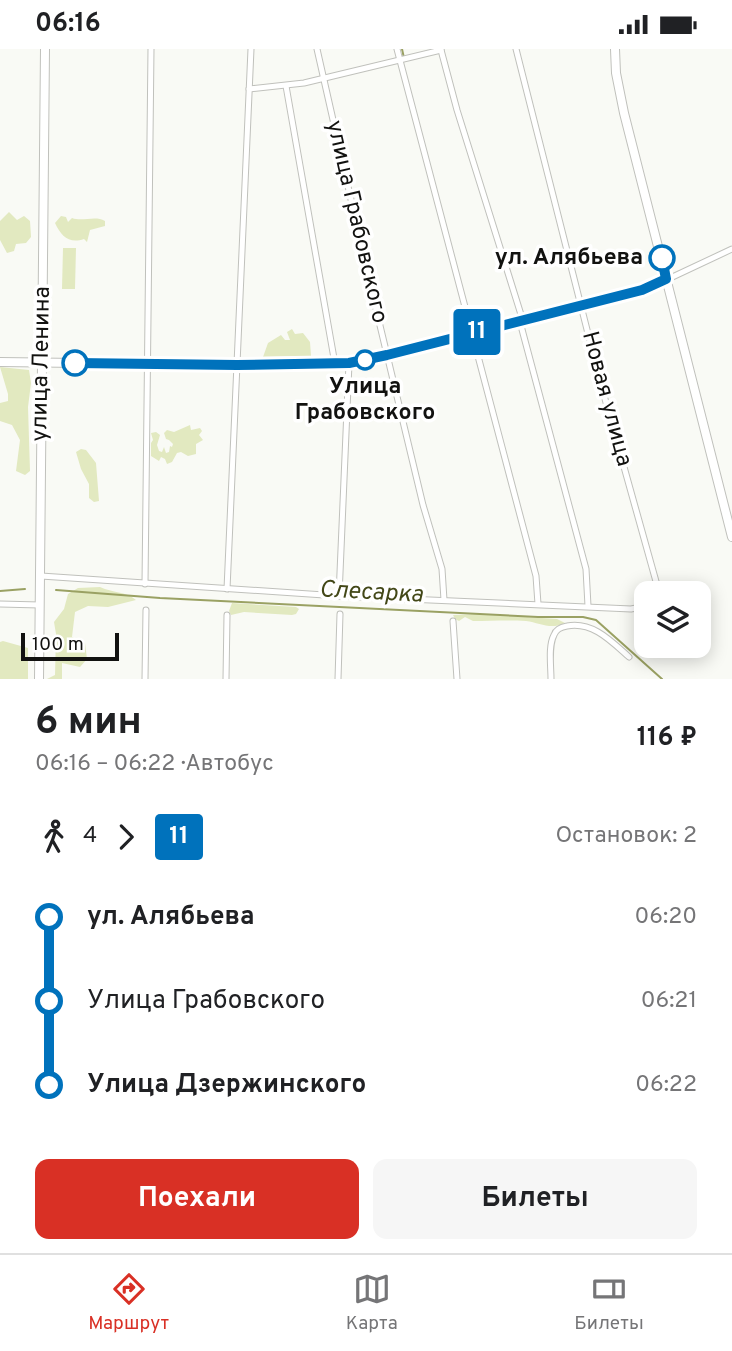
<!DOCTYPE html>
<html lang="ru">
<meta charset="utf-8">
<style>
:root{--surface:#fff;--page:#f6f6f6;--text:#202124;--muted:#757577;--line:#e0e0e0;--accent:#d93025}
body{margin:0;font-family:Overpass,sans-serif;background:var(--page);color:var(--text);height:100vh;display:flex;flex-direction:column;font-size:26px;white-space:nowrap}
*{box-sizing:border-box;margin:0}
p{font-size:23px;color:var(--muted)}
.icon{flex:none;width:38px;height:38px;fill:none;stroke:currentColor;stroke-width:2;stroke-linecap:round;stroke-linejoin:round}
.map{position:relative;height:630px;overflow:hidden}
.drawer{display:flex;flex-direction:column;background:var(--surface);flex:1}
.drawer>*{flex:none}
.badge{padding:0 14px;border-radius:5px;font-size:24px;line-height:46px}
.fabs{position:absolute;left:634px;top:532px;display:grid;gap:14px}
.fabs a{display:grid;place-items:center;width:77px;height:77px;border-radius:14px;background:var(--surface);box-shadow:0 4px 18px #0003;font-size:35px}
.scale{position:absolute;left:21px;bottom:18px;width:98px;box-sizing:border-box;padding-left:7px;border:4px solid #121210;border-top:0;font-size:19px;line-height:24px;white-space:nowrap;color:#121210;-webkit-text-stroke:5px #fff;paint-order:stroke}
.map>.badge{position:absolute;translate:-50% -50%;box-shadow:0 0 0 4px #fff}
.legs{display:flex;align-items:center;gap:10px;height:77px;padding:0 35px;font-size:23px}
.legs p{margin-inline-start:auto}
.head{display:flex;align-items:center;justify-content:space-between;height:119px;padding:0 35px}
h1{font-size:38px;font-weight:700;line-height:52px}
.primary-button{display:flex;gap:14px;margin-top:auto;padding:14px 35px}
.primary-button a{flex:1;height:80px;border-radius:14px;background:var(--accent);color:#fff;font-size:28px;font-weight:700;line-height:80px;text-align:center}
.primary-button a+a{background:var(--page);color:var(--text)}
ul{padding:0 35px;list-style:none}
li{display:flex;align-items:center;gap:24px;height:84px;font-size:26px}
li i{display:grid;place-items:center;width:10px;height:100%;margin:0 9px;background:currentColor}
li i::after{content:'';width:18px;height:18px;margin:-9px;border:5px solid;border-radius:50%;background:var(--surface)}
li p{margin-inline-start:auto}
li:first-child i{background:linear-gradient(#0000 50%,currentColor 0)}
li:last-child i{background:linear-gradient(currentColor 50%,#0000 0)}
.status{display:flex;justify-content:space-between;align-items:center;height:49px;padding:0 35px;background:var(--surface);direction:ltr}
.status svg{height:19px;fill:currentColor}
.tabs{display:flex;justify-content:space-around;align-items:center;height:98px;border-top:2px solid var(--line);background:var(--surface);font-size:19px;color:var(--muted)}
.tabs a{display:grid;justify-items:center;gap:4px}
.tabs .active{color:var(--accent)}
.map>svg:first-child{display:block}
.green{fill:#e2e9c0}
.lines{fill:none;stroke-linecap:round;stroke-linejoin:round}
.stream{stroke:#9aa163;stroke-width:2}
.street-casing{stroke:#c0c1bc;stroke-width:7}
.secondary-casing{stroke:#c0c1bc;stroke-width:10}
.street{stroke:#fff;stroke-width:5}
.secondary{stroke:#fff;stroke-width:8}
.line-1-casing{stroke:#fff;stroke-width:16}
.line-1{stroke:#0072bc;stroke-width:10}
.stop-1-dot{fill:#fff;stroke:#0072bc;stroke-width:3.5}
.labels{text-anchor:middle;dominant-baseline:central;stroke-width:7;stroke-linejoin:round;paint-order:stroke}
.street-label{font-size:23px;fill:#121210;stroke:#fff}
.stop-label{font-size:23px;font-weight:bold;fill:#121210;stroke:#fff;text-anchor:end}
.water-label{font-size:24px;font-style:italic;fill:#434818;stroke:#fff}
</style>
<div class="status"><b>06:16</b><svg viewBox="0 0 49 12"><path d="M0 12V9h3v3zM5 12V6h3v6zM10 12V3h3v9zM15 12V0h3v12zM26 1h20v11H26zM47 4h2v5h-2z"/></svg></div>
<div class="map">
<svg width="732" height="630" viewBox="0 0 732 630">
<rect width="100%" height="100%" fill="#f9faf5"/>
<g class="green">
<polygon points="9,163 17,171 24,167 30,172 31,188 26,194 16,195 14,202 7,204 0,191 0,172"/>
<path d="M61 167 66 168 68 173 72 169C83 173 95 166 105 172V177L90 181 87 193 84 190C69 195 61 187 55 174Z"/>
<polygon points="63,199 76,199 75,240 62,240"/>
<polygon points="292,280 295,285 303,284 310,293 311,307 263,308 268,294 281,286 285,291 290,291 287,283"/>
<polygon points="0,318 29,321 31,334 28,358 30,422 25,426 16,422 20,391 12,376 0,372 0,354 8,352 8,345"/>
<polygon points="190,376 191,381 200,379 202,382 199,386 203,391 196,395 196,405 188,407 181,403 177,404 172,413 167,415 165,410 161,408 159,412 151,407 151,394 153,391 151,384 156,383 160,386 157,396 159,402 162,403 164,398 166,404 169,403 170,397 172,398 173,395 169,391 166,390 164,384 167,381 174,383"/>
<polygon points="81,400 86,401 96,414 99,452 94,453 89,449 89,435 81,420 76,403"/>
<path d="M100 538C113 544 125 542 136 551L108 558 88 557 75 563 72 588 85 594 87 610 80 618 62 614V630H47L55 626 56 585 54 573 64 560 68 545 78 539Z"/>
<polygon points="232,554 296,558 299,560 296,565 292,566 244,563 231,566 229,562"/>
<path d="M479 565 557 570 565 574C551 581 540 574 526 572 508 571 490 572 473 572L465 568 459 572 455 570 453 566Z"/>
<polygon points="3,592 28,599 28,630 0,630 0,593"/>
</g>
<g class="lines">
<g class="stream">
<polyline points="402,0 404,9"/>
<polyline points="56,541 160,549 538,568 583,568 596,571 662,630"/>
<polyline points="0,542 25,540"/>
</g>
<defs>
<g id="street">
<polyline points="317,0 371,239 423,456 442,520 444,551"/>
<polyline points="397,0 536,527 538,555"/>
<polyline points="516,0 600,332 657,536 655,544"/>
<polyline points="441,1 457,61 523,272"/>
<polyline points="286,37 335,315"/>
<polyline points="249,40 304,34 441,1"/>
<polyline points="666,231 732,200"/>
<polyline points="520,273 586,520 588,557"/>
<polyline points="41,527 339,547 631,560 646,557"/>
<polyline points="145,535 151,0"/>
<polyline points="227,540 251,0"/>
<polyline points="339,547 349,314"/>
<polyline points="0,555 40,556"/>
<polyline points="453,572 457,630"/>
<polyline points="145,630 146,561"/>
<polyline points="226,630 227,566"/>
<polyline points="338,630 340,565"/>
<path d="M551 630C551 617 548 597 554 586 556 580 561 578 567 577 593 572 612 593 629 608"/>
</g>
<g id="secondary">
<polyline points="615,0 616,24 624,64 732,488"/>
<polyline points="0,313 237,316 349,314 611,250 642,241 666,231"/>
<polyline points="39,630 45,0"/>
</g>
</defs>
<use href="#street" class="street-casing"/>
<use href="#secondary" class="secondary-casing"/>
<use href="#street" class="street"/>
<use href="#secondary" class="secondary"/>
</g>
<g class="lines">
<defs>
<polyline id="line-1" points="75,314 237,316 349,314 387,306 642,241 666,230 662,209"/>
</defs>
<use href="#line-1" class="line-1-casing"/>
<use href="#line-1" class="line-1"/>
</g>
<g class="stop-1-dot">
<circle cx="662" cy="209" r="12"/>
<circle cx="365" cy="311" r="9"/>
<circle cx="75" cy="314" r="12"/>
</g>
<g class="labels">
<g class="street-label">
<text transform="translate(356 173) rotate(77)">улица Грабовского</text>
<text transform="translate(42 315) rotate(-89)">улица Ленина</text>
<text transform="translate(606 350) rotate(75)">Новая улица</text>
</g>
<g class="stop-label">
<text x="643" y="209">ул. Алябьева</text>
<text x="365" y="338" text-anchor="middle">Улица<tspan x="365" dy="26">Грабовского</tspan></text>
</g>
<g class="water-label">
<text transform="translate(371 544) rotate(3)">Слесарка</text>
</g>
</g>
</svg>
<div class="fabs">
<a><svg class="icon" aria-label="layers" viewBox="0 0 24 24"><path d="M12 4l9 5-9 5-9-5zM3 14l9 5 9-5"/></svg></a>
</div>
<div class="scale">100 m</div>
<b class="badge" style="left:477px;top:283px;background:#0072bc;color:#fff">11</b>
</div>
<section class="drawer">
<div class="head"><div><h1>6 мин</h1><p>06:16 – 06:22 · Автобус</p></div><b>116 ₽</b></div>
<div class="legs"><svg class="icon" aria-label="walk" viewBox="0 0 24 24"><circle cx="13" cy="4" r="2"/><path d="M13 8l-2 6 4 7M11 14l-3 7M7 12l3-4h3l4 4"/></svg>4<svg class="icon" aria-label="forward" viewBox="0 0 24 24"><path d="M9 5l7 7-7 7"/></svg><b class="badge" style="background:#0072bc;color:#fff">11</b><p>Остановок: 2</p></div>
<ul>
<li><i style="color:#0072bc"></i><b>ул. Алябьева</b><p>06:20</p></li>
<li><i style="color:#0072bc"></i><span>Улица Грабовского</span><p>06:21</p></li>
<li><i style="color:#0072bc"></i><b>Улица Дзержинского</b><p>06:22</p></li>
</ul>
<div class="primary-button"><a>Поехали</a><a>Билеты</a></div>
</section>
<nav class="tabs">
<a class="active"><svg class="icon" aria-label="directions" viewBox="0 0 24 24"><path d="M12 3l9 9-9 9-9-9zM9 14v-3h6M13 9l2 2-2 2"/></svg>Маршрут</a>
<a><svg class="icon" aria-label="map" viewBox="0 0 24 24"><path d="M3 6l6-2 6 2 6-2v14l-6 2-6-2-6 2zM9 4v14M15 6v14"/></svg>Карта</a>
<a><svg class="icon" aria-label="tickets" viewBox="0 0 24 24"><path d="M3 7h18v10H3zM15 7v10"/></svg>Билеты</a>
</nav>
